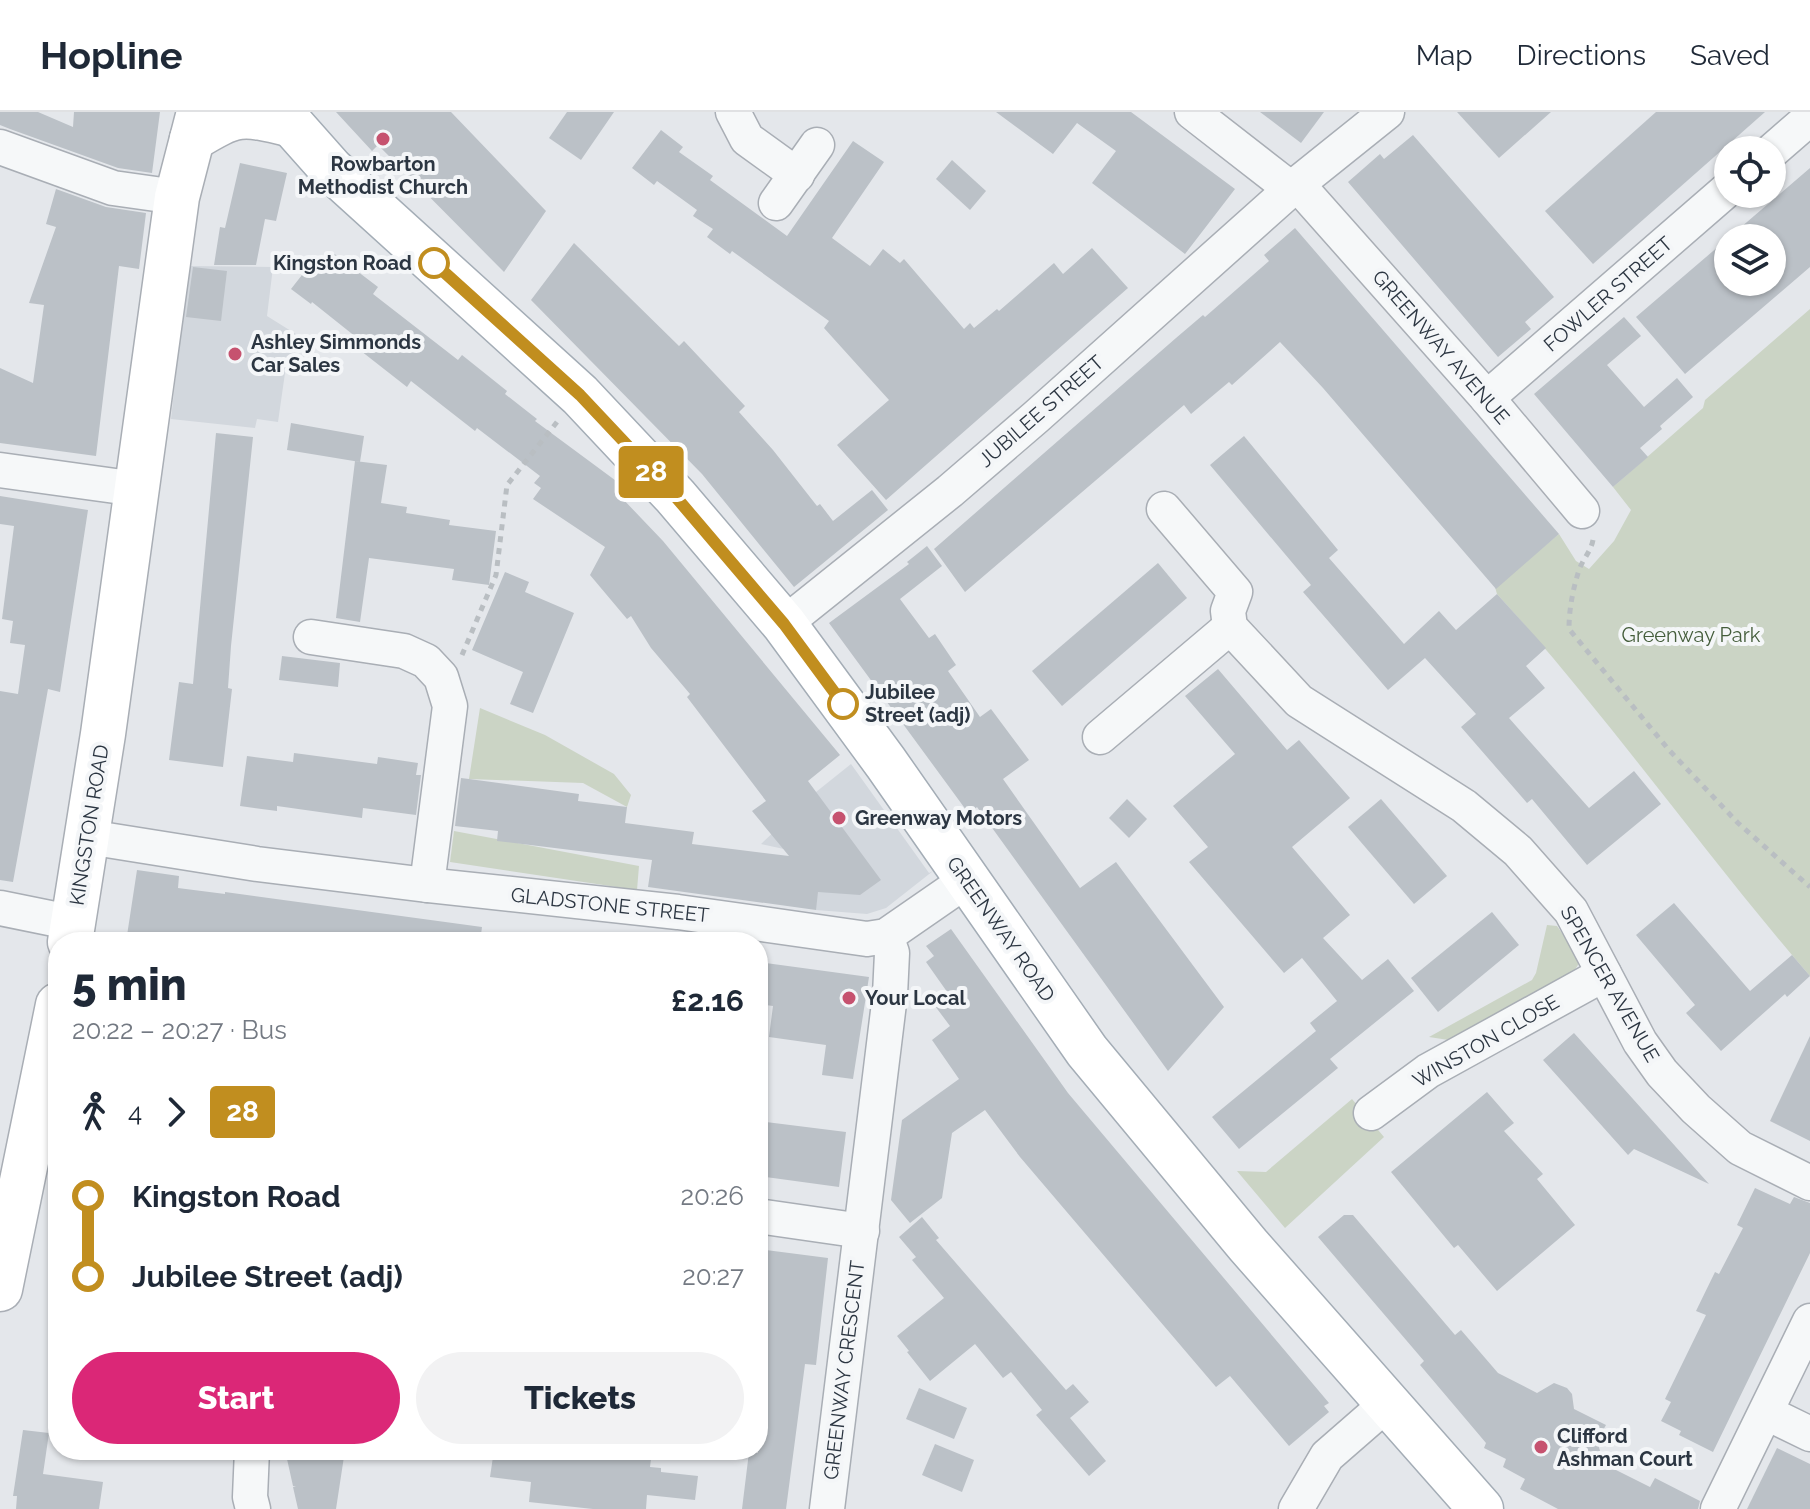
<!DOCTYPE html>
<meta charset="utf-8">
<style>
:root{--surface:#fff;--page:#f2f2f3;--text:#1f2937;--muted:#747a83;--line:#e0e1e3;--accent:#db2777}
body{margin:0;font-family:Raleway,sans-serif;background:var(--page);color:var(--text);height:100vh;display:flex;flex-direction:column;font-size:30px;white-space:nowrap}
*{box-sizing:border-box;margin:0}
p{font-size:26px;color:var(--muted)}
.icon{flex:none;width:44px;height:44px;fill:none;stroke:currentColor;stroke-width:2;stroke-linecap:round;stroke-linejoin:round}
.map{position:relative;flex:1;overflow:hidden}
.panel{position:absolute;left:48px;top:820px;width:720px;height:528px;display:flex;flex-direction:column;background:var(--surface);border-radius:32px;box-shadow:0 2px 6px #0004}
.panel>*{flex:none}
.badge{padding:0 16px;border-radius:6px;font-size:28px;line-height:52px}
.fabs{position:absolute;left:1714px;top:24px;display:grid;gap:16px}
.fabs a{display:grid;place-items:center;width:72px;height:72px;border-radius:50%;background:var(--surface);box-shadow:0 2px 6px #0004;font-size:40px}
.map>.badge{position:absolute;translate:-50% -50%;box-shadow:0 0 0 4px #fff}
.legs{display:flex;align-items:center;gap:12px;height:88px;padding:0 24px;font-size:26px}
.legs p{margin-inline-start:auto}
.overview{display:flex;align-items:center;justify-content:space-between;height:136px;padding:0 24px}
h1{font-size:44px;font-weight:800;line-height:60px}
.button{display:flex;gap:16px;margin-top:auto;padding:16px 24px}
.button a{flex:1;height:92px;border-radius:48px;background:var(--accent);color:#fff;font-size:32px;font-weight:800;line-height:92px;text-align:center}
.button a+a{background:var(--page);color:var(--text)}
ul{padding:0 24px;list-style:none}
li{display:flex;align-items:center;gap:28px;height:80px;font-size:30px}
li i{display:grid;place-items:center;width:12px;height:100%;margin:0 10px;background:currentColor}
li i::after{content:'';width:20px;height:20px;margin:-10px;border:6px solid;border-radius:50%;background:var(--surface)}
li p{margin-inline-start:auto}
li:first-child i{background:linear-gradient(#0000 50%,currentColor 0)}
li:last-child i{background:linear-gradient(currentColor 50%,#0000 0)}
header{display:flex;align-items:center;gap:48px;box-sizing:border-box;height:112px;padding:0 40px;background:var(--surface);border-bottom:2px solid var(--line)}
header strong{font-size:38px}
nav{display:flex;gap:44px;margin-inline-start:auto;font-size:28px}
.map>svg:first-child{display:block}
.built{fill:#d2d7dd}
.green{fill:#cbd4c5}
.building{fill:#bbc1c7;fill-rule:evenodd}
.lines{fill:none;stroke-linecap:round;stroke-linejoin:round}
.street-casing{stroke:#a9aeb5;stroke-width:37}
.secondary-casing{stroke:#a9aeb5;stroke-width:47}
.primary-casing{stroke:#a4adb6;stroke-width:47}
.path{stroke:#b9bec2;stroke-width:5;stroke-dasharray:6 6;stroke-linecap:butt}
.street{stroke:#f6f8f9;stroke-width:34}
.secondary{stroke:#fff;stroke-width:44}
.primary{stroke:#fff;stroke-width:44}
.line-1-casing{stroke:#fff;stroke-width:18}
.line-1{stroke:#c18e1f;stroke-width:12}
.poi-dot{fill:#c6526f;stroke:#f4f6f8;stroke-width:3}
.stop-1-dot{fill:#fff;stroke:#c18e1f;stroke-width:4}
.labels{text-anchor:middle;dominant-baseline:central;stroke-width:8;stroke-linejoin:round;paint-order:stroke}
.poi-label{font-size:20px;font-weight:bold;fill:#2c3642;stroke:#f4f6f8;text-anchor:start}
.stop-label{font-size:20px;font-weight:bold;fill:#2c3642;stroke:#f4f6f8;text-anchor:end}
.street-label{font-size:20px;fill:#2c3642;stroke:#f4f6f8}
.park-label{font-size:20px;fill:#445d3b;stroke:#f4f6f8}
</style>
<header>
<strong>Hopline</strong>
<nav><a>Map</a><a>Directions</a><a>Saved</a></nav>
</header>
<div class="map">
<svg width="1810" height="1397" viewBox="0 0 1810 1397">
<rect width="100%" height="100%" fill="#e4e7eb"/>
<g class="built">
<polygon points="188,154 273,155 267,204 299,224 285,261 278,310 257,307 255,316 171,307"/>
<polygon points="851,652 929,761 933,759 886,796 867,802 816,798 793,739 761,732 816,680"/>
</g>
<g class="green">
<path d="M1810 197V864C1702 739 1608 604 1497 482L1495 475 1559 422 1576 449 1589 457 1614 429 1631 398 1613 375 1703 296 1705 288Z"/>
<polygon points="480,596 545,623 614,662 631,683 627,695 583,671 469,667"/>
<polygon points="454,719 639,754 637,778 450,750"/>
<polygon points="1547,813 1557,814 1581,848 1568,869 1455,929 1429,925 1532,868 1536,861"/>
<polygon points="1352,987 1384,1025 1285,1116 1237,1059 1266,1060"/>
</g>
<g class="building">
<polygon points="0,0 38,0 73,15 74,0 160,0 152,61 118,56 10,17 0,13"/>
<polygon points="336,0 451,0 546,99 504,160 378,33 372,39"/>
<polygon points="567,0 614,0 581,48 549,26"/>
<polygon points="996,0 1131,0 1235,77 1185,142 1092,71 1116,39 1077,11 1053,42"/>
<polygon points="1260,0 1324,0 1301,31"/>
<polygon points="1457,0 1551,0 1499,46"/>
<polygon points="1656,0 1765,0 1593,152 1545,99"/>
<polygon points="661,18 683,35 679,40 713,64 710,68 787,124 853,29 884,50 832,126 870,154 883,137 900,151 904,147 964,217 970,211 974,216 997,197 999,199 1054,151 1063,162 1092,136 1128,176 886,388 837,333 889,288 824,216 829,209 732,139 730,142 707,125 713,117 693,104 697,98 657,69 654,73 632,56"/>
<polygon points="1413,23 1554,185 1525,210 1531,217 1498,245 1348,70 1380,42 1384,47"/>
<polygon points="952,48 986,79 970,98 936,67"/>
<polygon points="240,51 287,61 276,109 265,107 256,153 214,153 220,115 225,116"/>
<path d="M1810 56V155L1685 262 1636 205ZM1728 126H1772V170H1728Z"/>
<polygon points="56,77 106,95 146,101 139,157 119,154 96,344 0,331 0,256 33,271 44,193 29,191 56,115 46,112"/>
<polygon points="1295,116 1559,422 1496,477 1323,276 1280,230 1232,273 1229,270 1191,302 1184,293 965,480 934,437 1176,226 1203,203 1205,205 1269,149 1264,143"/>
<polygon points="574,131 679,234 684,229 745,294 739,300 773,338 817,394 820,392 833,409 872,378 888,398 794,475 702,362 531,188"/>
<polygon points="332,140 378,175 373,182 458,248 462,243 507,279 505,282 537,307 535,309 627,377 621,385 663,429 840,643 808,669 881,768 860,783 818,780 816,798 648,775 652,748 497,729 498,719 455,714 461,666 469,667 579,682 578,689 627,695 625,711 694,720 692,732 789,744 752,699 766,689 687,585 690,582 651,536 631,504 627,507 590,463 605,435 533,387 541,376 534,371 540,364 477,316 475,319 411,269 407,275 361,239 366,233 312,190 311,192 291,177 309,154 316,160"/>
<polygon points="193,155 227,159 221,209 186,205"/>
<polygon points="1624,205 1641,224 1607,253 1644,295 1677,266 1693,285 1660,314 1662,317 1640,336 1648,345 1613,375 1534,282"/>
<polygon points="291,311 364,324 360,350 287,338"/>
<polygon points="216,321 253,325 231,534 228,576 232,577 223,655 169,648 179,570 193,572"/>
<polygon points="1244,324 1338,438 1329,446 1404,532 1439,499 1456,518 1497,482 1546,536 1526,554 1545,576 1509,606 1589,696 1634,659 1661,692 1587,753 1532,687 1527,691 1461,615 1476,602 1425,546 1388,578 1303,480 1311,473 1210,353"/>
<polygon points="355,349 387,353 381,391 407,395 406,401 450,408 449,413 496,419 489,473 452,468 454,457 369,446 360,510 336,506"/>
<polygon points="0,384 88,398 60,580 48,577 13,770 0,768 0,579 18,582 25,533 10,531 13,509 2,507 14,414 0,412"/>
<polygon points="927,434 942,454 900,487 929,526 935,522 956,553 948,559 980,605 991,597 1029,648 1003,667 1080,776 1116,750 1224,895 1168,959 977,695 969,702 829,511 909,452 907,450"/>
<polygon points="1158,451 1187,486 1062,594 1032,559"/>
<polygon points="505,460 529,470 525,480 574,501 533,601 510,592 523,560 472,538"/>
<polygon points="282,544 340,551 338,575 279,568"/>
<polygon points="1218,557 1287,638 1299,628 1350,686 1292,735 1350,803 1323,826 1362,868 1388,847 1414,879 1330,947 1338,956 1239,1037 1212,1005 1316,919 1310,911 1337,889 1302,846 1284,861 1189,750 1208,735 1173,694 1235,642 1185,584"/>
<polygon points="294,641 377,652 378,645 418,651 416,663 421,663 416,703 363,696 362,706 277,694 277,699 240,694 247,644 293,650"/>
<polygon points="1127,687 1147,707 1129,726 1109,706"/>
<polygon points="1381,687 1447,764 1414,792 1348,715"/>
<polygon points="137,758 179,764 178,776 225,782 225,780 482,815 480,830 126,830"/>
<polygon points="1674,791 1750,879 1792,843 1810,864 1787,885 1785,882 1721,939 1686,901 1695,893 1636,823"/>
<polygon points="1492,800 1519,833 1438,900 1411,866"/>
<polygon points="951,817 1068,981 1329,1291 1324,1294 1329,1300 1289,1334 1230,1264 1216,1275 1020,1045 985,998 952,1021 942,1086 910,1111 891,1088 902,1008 959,967 932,928 950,914 935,894 950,884 926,850 934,844 926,834"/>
<polygon points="758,850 869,865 853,967 822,963 826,933 769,925 773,894 758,892"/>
<polygon points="1574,921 1709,1072 1634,1037 1628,1043 1543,948"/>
<polygon points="1810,924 1810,1029 1770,1009"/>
<polygon points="1487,980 1514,1011 1504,1019 1543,1062 1537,1067 1575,1113 1497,1179 1458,1133 1454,1136 1391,1060"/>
<polygon points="758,1009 846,1020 839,1075 758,1064"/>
<polygon points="1755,1076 1790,1092 1794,1085 1810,1091 1810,1141 1713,1340 1679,1323 1681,1319 1661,1309 1671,1290 1665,1287 1706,1203 1696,1199 1715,1160 1719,1162 1743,1116 1737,1113"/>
<polygon points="1344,1103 1353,1103 1455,1223 1461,1218 1498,1261 1537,1281 1554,1271 1567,1276 1572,1282 1574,1297 1606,1313 1597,1329 1604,1352 1650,1375 1655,1366 1700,1389 1698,1397 1558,1397 1520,1377 1525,1367 1503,1355 1506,1347 1484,1336 1486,1331 1420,1253 1424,1249 1318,1125"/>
<polygon points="922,1105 939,1126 936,1128 1066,1278 1073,1272 1089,1290 1070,1306 1106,1349 1089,1364 1036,1303 1042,1298 1011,1260 1003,1266 975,1232 930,1269 907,1240 909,1239 897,1224 944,1186 912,1148 916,1145 899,1125"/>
<polygon points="758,1137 828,1146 816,1253 805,1252 786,1397 742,1397 749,1340 758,1341 758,1272 763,1234 758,1234"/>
<polygon points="919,1276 967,1296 954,1327 906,1307"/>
<polygon points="23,1318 49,1321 43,1362 103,1370 99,1397 16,1397 17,1384 13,1384"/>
<polygon points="935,1332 974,1348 962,1380 922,1363"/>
<polygon points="1777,1336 1810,1352 1810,1397 1747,1397"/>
<polygon points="285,1338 345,1338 336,1397 298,1397 293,1375 296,1374 293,1374"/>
<polygon points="494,1338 543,1338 608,1345 608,1338 652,1339 650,1355 661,1356 661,1360 698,1364 695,1388 647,1383 646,1397 593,1397 529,1390 531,1370 490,1365"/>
</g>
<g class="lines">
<defs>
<g id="street">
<polyline points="733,0 747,27 797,63"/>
<polyline points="1192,0 1291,77"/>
<polyline points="0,35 113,76 177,85"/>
<polyline points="1772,39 1810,6"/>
<polyline points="1297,72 1487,286 1582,399"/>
<polyline points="776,91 817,33"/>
<polyline points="1487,286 1728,77"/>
<polyline points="0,358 137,377"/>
<polyline points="1164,397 1235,480 1228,499 1230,515 1299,589 1464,694 1518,739 1571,799 1640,930 1662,961 1696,997 1740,1036 1810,1071"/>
<polyline points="784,512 950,379 1036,305 1291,77 1387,0"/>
<polyline points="311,525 404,539 426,549 441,565 450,594 427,773"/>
<polyline points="1100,625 1230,515"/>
<polyline points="88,725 257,752 427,773 678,800 867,827 886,824 967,768"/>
<polyline points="0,796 74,811"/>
<polyline points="1371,1001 1428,959 1604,862"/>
<polyline points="758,1104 862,1119"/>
<polyline points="1767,1301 1810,1322"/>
<polyline points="252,1338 250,1385 253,1397"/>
<polyline points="827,1397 890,883 892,841 886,824"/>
<polyline points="1296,1397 1327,1344 1389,1290"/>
<polyline points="1718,1397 1810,1209"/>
</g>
<g id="secondary">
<path d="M192 27C237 0 240 0 292 13"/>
<polyline points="70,830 103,622 177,85 199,0"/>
<polyline points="0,1177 58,893"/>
</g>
<polyline id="primary" points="285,0 292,13 332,58 580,283 675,384 784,512 886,651 1087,939 1248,1133 1481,1397"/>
</defs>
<use href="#street" class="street-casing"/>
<use href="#secondary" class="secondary-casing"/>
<use href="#primary" class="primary-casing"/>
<g class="path">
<path d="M1593 428C1591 439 1583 447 1579 458 1573 477 1569 497 1569 517L1669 638 1738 711 1810 775"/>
<polyline points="462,543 496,463 507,373 557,310"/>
</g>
<use href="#street" class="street"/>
<use href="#secondary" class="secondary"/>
<use href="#primary" class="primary"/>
</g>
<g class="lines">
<defs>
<polyline id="line-1" points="434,151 580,283 675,384 784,512 843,592"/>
</defs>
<use href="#line-1" class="line-1-casing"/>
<use href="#line-1" class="line-1"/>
</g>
<g class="poi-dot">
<circle cx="383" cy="27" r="8"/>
<circle cx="235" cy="242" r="8"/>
<circle cx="839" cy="706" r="8"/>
<circle cx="849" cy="886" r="8"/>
<circle cx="1541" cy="1335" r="8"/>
</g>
<g class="stop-1-dot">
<circle cx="434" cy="151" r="14"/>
<circle cx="843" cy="592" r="14"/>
</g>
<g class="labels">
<g class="poi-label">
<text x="383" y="52" text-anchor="middle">Rowbarton<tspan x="383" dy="23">Methodist Church</tspan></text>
<text x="251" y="230">Ashley Simmonds<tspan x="251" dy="23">Car Sales</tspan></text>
<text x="855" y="706">Greenway Motors</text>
<text x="865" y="886">Your Local</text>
<text x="1557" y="1324">Clifford<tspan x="1557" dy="23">Ashman Court</tspan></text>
</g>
<g class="stop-label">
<text x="412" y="151">Kingston Road</text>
<text x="865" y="580" text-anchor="start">Jubilee<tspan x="865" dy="23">Street (adj)</tspan></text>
</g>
<g class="street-label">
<text transform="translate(1608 182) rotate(-41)">FOWLER STREET</text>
<text transform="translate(1441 235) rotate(49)">GREENWAY AVENUE</text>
<text transform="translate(1041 299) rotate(-41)">JUBILEE STREET</text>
<text transform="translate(89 713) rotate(-81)">KINGSTON ROAD</text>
<text transform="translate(610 793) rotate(6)">GLADSTONE STREET</text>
<text transform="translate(1001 817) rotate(55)">GREENWAY ROAD</text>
<text transform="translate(1610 872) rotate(60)">SPENCER AVENUE</text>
<text transform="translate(1486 929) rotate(-30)">WINSTON CLOSE</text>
<text transform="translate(844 1258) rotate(-83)">GREENWAY CRESCENT</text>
</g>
<g class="park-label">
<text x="1691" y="523">Greenway Park</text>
</g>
</g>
</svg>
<div class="fabs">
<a><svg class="icon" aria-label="locate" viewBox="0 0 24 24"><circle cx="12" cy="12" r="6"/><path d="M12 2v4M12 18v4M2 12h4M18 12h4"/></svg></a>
<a><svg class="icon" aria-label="layers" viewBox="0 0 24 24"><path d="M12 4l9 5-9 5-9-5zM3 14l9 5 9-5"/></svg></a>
</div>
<b class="badge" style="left:651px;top:360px;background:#c18e1f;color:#fff">28</b>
<section class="panel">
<div class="overview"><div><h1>5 min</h1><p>20:22 – 20:27 · Bus</p></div><b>£2.16</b></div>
<div class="legs"><svg class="icon" aria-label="walk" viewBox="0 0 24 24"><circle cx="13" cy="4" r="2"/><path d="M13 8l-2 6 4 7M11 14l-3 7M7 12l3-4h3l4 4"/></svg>4<svg class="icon" aria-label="forward" viewBox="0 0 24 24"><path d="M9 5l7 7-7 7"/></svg><b class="badge" style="background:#c18e1f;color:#fff">28</b></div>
<ul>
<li><i style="color:#c18e1f"></i><b>Kingston Road</b><p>20:26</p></li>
<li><i style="color:#c18e1f"></i><b>Jubilee Street (adj)</b><p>20:27</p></li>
</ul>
<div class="button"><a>Start</a><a>Tickets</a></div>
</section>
</div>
